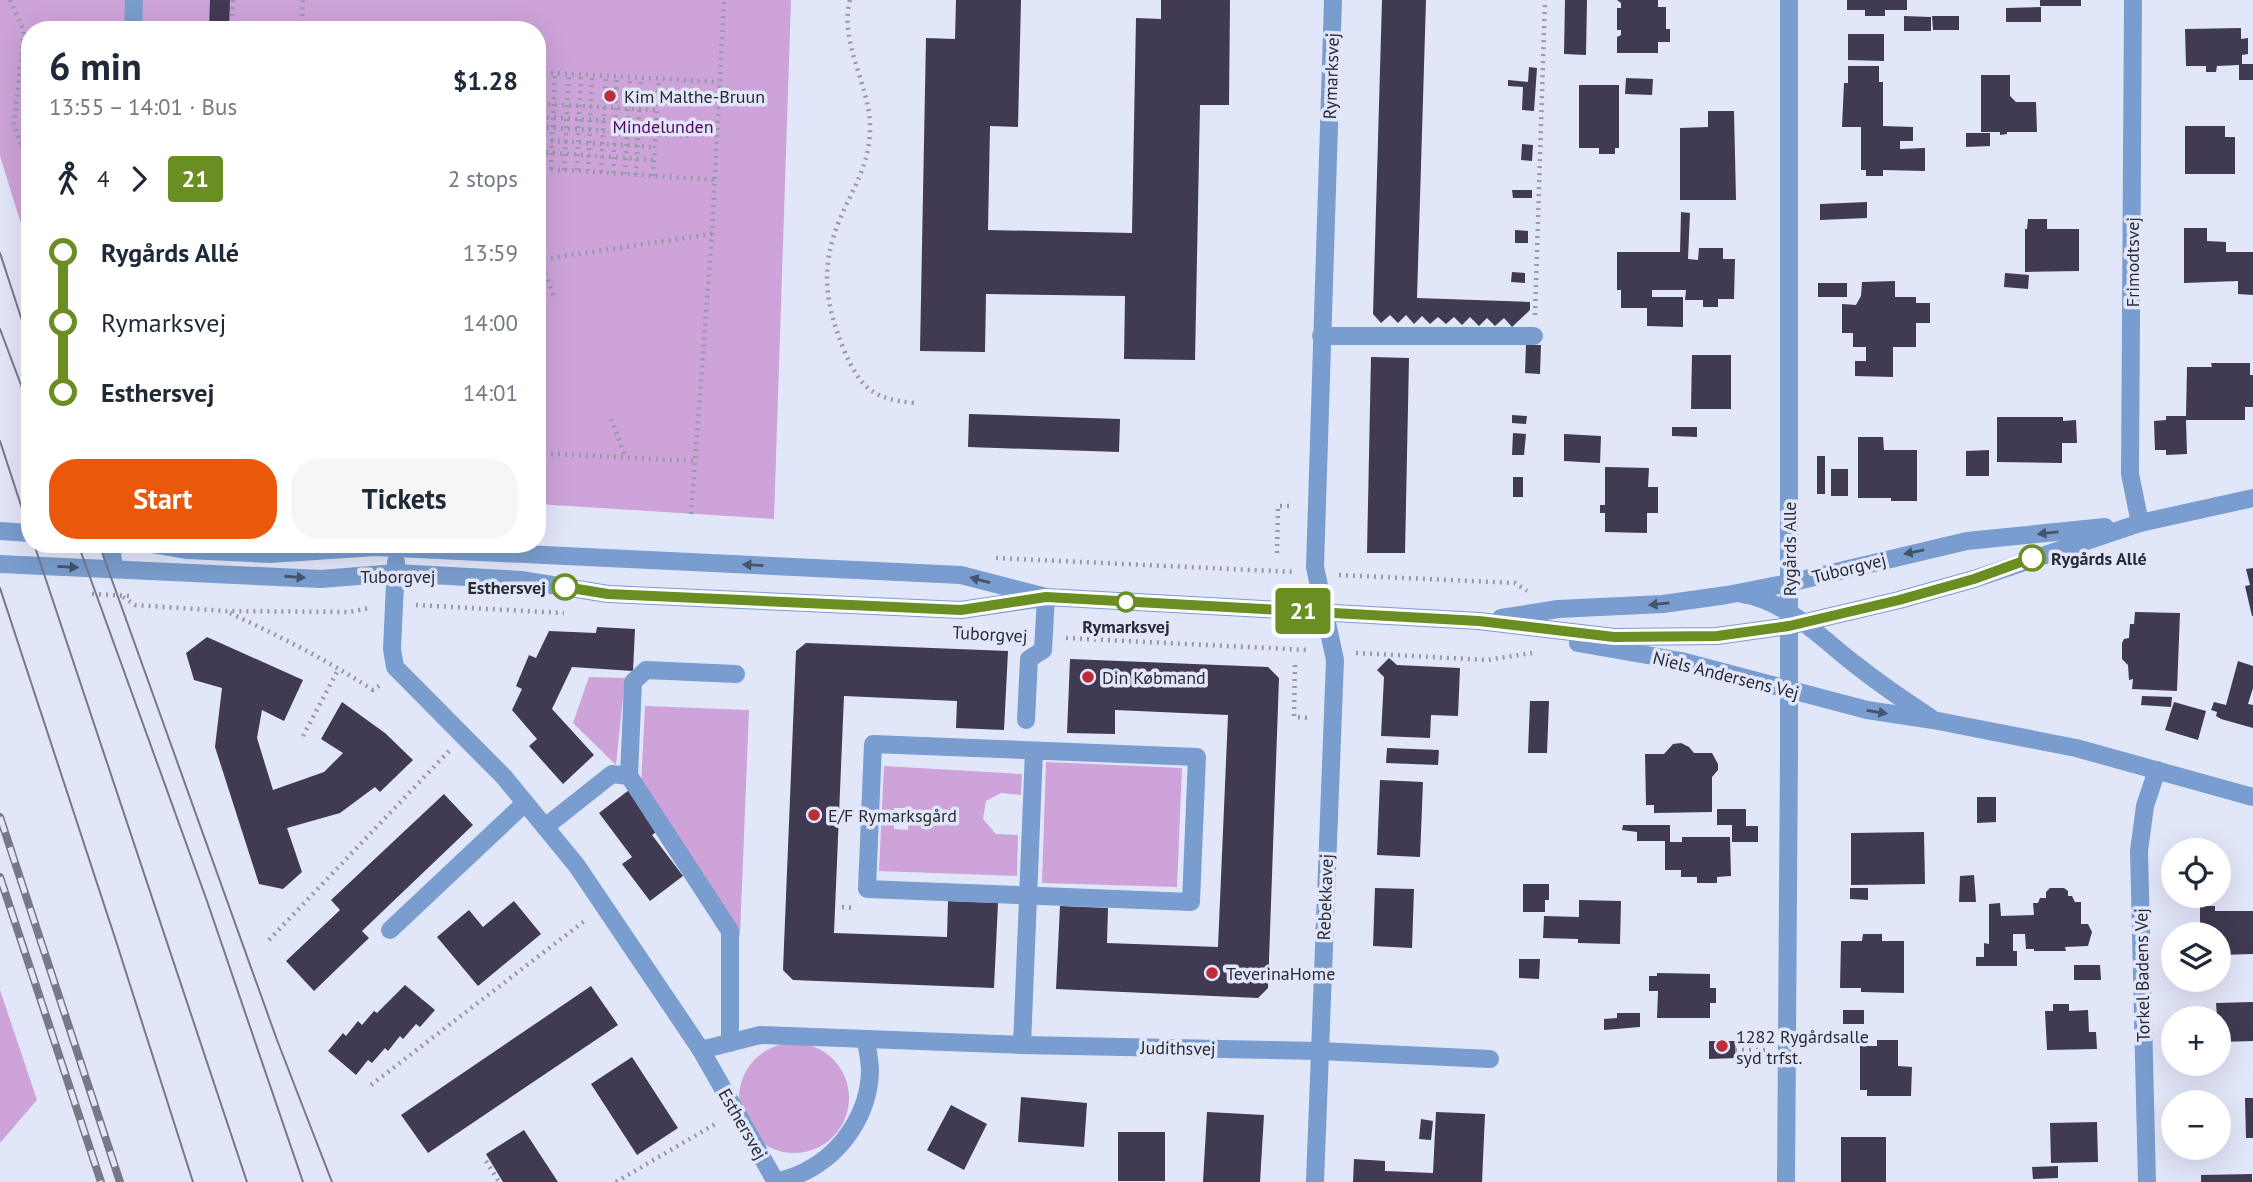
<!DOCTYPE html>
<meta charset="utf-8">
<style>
:root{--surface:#fff;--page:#f6f6f7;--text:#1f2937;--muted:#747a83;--accent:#ea580c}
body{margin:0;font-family:"PT Sans",sans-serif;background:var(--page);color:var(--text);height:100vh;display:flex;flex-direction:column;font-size:26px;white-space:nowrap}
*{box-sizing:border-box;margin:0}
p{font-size:23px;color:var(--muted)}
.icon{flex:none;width:38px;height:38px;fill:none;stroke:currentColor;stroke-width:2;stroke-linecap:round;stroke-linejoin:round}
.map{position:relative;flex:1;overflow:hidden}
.sheet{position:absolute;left:21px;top:21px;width:525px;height:532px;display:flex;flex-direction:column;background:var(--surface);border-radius:28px;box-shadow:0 7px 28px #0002}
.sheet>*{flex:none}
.badge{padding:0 14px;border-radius:5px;font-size:24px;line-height:46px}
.controls{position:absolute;left:2161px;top:838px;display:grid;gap:14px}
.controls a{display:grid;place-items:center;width:70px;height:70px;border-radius:50%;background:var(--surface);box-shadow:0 7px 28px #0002;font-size:35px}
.map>.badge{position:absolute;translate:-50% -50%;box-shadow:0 0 0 4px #fff}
.legs{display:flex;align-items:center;gap:10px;height:77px;padding:0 28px;font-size:23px}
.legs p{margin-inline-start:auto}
.summary{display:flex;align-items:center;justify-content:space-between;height:119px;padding:0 28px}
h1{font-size:38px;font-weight:700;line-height:52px}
.button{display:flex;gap:14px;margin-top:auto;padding:14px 28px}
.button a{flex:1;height:80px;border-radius:28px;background:var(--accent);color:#fff;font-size:28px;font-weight:700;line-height:80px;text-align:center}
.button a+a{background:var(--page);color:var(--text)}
ul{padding:0 28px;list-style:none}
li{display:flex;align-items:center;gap:24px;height:70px;font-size:26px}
li i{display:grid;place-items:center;width:10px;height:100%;margin:0 9px;background:currentColor}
li i::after{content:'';width:18px;height:18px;margin:-9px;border:5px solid;border-radius:50%;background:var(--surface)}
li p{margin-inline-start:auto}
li:first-child i{background:linear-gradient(#0000 50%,currentColor 0)}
li:last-child i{background:linear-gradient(currentColor 50%,#0000 0)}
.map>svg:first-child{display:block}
.green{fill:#cda3d9;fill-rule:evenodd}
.building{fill:#413a53}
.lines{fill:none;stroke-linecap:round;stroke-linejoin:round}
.path{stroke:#9699a9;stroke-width:4.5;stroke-dasharray:2 5;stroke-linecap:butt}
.minor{stroke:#799dce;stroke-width:18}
.tram{stroke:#767988;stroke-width:2}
.rail-casing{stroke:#767988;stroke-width:8}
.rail{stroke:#e2e6f9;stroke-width:5;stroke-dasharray:16;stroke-linecap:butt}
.oneway{fill:#45536c}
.line-1-casing{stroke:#fff;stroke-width:16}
.line-1{stroke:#6b8e23;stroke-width:10}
.poi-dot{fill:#bc2c3a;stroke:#e2e6f9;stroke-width:2.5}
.stop-1-dot{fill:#fff;stroke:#6b8e23;stroke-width:3.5}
.labels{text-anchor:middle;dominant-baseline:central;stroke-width:7;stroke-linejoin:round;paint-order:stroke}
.street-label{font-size:18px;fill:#292b37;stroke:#e2e6f9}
.poi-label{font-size:18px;fill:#292b37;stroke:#e2e6f9;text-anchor:start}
.park-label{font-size:18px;fill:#530565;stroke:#e2e6f9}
.stop-label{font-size:18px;font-weight:bold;fill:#292b37;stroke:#e2e6f9;text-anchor:start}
</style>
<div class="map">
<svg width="2253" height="1182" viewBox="0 0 2253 1182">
<rect width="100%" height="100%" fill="#e2e6f9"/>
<g class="green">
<polygon points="0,0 791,0 774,519 537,504 537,30 30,30 30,253 0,156"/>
<polygon points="589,677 625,678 616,765 573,723"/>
<polygon points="645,706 749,710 740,936 641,785"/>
<polygon points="1046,762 1182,768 1177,887 1042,883"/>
<path d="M884 766 1022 774 1021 795 1001 793 986 801 983 819 996 834 1018 835 1017 876 879 871ZM894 808H909L908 830 894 829Z"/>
<polygon points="0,990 37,1100 0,1143"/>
<circle cx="794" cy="1098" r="55"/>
</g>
<g class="building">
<polygon points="210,0 230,0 229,30 209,30"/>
<polygon points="956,0 1021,0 1018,127 990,126 988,230 1132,233 1136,18 1161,19 1161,0 1230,0 1229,105 1200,105 1195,360 1124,359 1125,296 986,294 985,352 920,351 926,38 955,39"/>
<polygon points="1382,0 1426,0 1417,298 1530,302 1530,310 1512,327 1504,318 1495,326 1487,318 1479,326 1470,317 1462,325 1454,317 1446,324 1438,317 1430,324 1422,316 1414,324 1406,315 1398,323 1390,315 1381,323 1373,314"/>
<polygon points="1565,0 1587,0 1586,55 1564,54"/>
<polygon points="1617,0 1658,0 1658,7 1666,7 1666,29 1670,29 1670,42 1658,42 1658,53 1617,53 1617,37 1621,35 1621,30 1617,30 1617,8 1621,8 1621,3"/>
<polygon points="1847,0 1907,0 1907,10 1885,10 1885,16 1865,16 1865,10 1847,10"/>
<rect x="2040" y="0" width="41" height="6"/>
<polygon points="2041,7 2041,22 2006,22 2006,8"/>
<polygon points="1904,16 1931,17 1931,31 1904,31"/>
<polygon points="1959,16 1959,30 1933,30 1932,16"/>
<polygon points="2241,28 2241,39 2248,38 2248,54 2242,55 2242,64 2253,64 2253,80 2239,80 2239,65 2217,66 2216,72 2206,72 2206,66 2186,66 2185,29"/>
<polygon points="1848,34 1884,34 1884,61 1848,60"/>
<polygon points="1848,66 1879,66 1879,82 1883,82 1883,126 1913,127 1913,141 1900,141 1900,149 1925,148 1925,171 1883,170 1883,176 1866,176 1866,170 1861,170 1861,127 1842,127 1844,83 1848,83"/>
<polygon points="1529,67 1537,68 1534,111 1522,110 1523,87 1508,86 1508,80 1528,82"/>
<polygon points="1981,75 2010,75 2010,96 2016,102 2036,102 2037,132 2007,132 2007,134 2000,135 2000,132 1981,132"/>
<polygon points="1626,78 1653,79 1652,95 1625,94"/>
<polygon points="1579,85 1619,85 1619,148 1615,148 1615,154 1599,154 1599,148 1579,148"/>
<polygon points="1708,111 1734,111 1736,200 1680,200 1680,128 1708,127"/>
<polygon points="2185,126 2225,126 2225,137 2235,137 2235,174 2185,174"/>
<polygon points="1966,133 1990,133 1990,146 1966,147"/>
<polygon points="1522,144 1533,145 1532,161 1521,160"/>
<polygon points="1512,190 1532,190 1532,198 1513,198"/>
<polygon points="1867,202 1867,218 1820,220 1820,204"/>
<polygon points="1681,212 1690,213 1688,259 1698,260 1699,248 1723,248 1723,259 1735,259 1734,299 1718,299 1718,307 1703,307 1703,300 1685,300 1686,290 1652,290 1652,297 1683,297 1683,327 1647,326 1647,308 1621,308 1621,290 1617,290 1617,252 1680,252"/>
<polygon points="2028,219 2047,219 2047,229 2079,229 2079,271 2025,272 2025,229 2027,229"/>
<polygon points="2184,228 2207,228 2207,241 2226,242 2226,252 2253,252 2253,295 2238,294 2238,281 2184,283"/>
<polygon points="1515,230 1528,231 1528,243 1515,243"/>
<polygon points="1512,272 1525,273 1525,283 1511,282"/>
<polygon points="2005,273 2029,275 2028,289 2004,287"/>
<polygon points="1895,281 1895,297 1916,297 1916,303 1930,303 1930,323 1916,323 1916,347 1893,347 1893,377 1855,376 1855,361 1866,361 1866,347 1853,347 1853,333 1842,333 1842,304 1856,305 1861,296 1862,282"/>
<rect x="1818" y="283" width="29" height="14"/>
<polygon points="1526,345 1541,345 1540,374 1525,373"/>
<polygon points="1692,355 1731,355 1731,409 1691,409"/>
<polygon points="1371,357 1409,358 1405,553 1367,553"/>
<polygon points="2211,363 2250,363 2250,375 2253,375 2253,407 2245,407 2245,420 2186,420 2187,454 2166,455 2166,450 2155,450 2154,421 2166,420 2166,416 2186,416 2187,367 2212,367"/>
<polygon points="969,414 1120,419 1119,452 968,447"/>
<polygon points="1512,415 1527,416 1526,424 1512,423"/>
<polygon points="1997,417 2063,417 2063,421 2076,420 2077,443 2062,443 2062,463 1997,462"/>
<polygon points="1672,427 1697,427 1697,437 1672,436"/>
<polygon points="1513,433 1526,434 1524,455 1512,455"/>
<polygon points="1564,434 1601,436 1600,463 1564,461"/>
<polygon points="1858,437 1883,437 1884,450 1917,450 1917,501 1891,501 1891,498 1858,498"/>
<polygon points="1989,450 1989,476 1966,476 1966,451"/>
<rect x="1817" y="456" width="8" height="38"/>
<polygon points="1605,467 1649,468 1648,487 1658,487 1658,513 1647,513 1647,533 1605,532 1605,513 1600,513 1600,505 1605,505"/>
<rect x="1831" y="469" width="17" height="27"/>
<rect x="1513" y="477" width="10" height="20"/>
<polygon points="2253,568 2253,616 2252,616 2245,586 2250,585 2246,569"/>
<polygon points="2135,612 2180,613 2177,691 2132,689 2133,679 2129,680 2128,665 2122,659 2122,643 2124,639 2129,638 2130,624 2134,624"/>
<polygon points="597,627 635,629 633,671 572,667 552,709 594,755 563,784 529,746 537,739 512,710 522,689 516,686 529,655 536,658 549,631 596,633"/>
<polygon points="207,637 303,680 284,721 262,710 257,738 273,790 324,772 343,753 321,739 342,702 385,733 413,760 380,792 375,787 340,813 287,828 302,872 283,889 259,884 215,747 222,688 194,680 186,653"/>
<polygon points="806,643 1008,651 1004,730 956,728 957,701 844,696 834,933 947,937 948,901 998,903 994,988 793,980 783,970 796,651"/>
<polygon points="1389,658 1397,665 1460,668 1458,716 1431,715 1430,738 1381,736 1384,677 1377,670"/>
<polygon points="1070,659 1268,667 1279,678 1268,988 1258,998 1056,989 1060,906 1108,908 1107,943 1218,947 1228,715 1115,710 1115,734 1067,733"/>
<polygon points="2238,661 2253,666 2253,688 2248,704 2253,705 2253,728 2221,719 2216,716 2217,712 2211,710 2214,702 2226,705"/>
<polygon points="2142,696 2172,697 2171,707 2141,705"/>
<polygon points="1530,701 1549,701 1547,753 1528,753"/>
<polygon points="2174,702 2206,711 2198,740 2165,730"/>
<polygon points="1681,743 1689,747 1694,753 1712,753 1718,764 1718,770 1712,777 1712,812 1654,813 1654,805 1646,805 1645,754 1664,754 1673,744"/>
<polygon points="1387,748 1439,750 1438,765 1386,763"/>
<polygon points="1380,780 1423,782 1420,857 1377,855"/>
<polygon points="629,790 659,830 652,835 683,876 650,901 622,864 632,857 599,813"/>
<polygon points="444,794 473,825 362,931 369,938 314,991 286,961 340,910 331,900"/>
<polygon points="1977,797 1996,797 1996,822 1977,823"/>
<polygon points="1717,809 1746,809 1746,826 1758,826 1758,842 1732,842 1732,825 1717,825"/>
<polygon points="1623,825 1670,825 1670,842 1682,842 1682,837 1730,837 1731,876 1717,877 1717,883 1697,883 1697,877 1681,877 1681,870 1665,870 1665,841 1637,841 1637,832 1622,830"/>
<polygon points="1924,832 1925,884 1851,885 1851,833"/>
<polygon points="1974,875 1976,902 1959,902 1960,876"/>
<polygon points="1523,884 1549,884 1549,900 1545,900 1545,912 1523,912"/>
<polygon points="1375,888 1414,889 1412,948 1373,946"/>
<polygon points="1850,888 1868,888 1868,900 1850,899"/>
<polygon points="2050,888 2064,888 2068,891 2068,896 2072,896 2075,902 2081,902 2081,924 2088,924 2092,932 2088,946 2065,947 2066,951 2034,951 2034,949 2026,949 2025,934 2013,934 2013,951 2017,951 2017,966 1976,966 1976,957 1984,957 1984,943 1989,944 1989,904 2000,903 2001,916 2034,915 2033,903 2038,903 2040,898 2046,898 2046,892"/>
<polygon points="1579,900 1621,901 1620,944 1578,943 1578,939 1543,938 1544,916 1579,917"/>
<polygon points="514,901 541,934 478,986 437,937 469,910 483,927"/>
<polygon points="2200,906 2215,906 2215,911 2253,911 2253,954 2219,955 2219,934 2214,934 2214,930 2200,931"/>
<polygon points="1863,934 1882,934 1882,941 1904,941 1904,993 1861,992 1861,988 1840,988 1841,941 1862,941"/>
<polygon points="1519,959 1540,959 1539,979 1519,978"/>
<polygon points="2074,965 2100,965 2101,980 2074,980"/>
<polygon points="1657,973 1710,974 1710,988 1716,988 1716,1003 1710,1003 1710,1018 1657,1018 1658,991 1649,991 1649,976 1657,976"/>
<polygon points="405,985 435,1010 420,1027 416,1024 403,1039 400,1036 388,1051 385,1048 372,1063 368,1060 356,1075 328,1051 343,1033 346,1036 358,1021 362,1025 374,1011 377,1013"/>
<polygon points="591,986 618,1025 428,1153 401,1115"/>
<polygon points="2253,1002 2253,1041 2219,1042 2216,1003"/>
<polygon points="2053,1004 2069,1004 2069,1011 2088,1010 2089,1032 2096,1032 2097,1049 2047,1050 2045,1011 2053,1011"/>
<rect x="1843" y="1010" width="21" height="14"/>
<polygon points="1617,1013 1640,1013 1640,1027 1604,1030 1604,1019 1617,1018"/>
<polygon points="1877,1040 1898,1040 1898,1066 1912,1067 1911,1096 1867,1096 1867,1090 1860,1090 1860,1046 1877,1046"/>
<polygon points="1709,1041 1735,1041 1736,1058 1709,1059"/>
<polygon points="632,1057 678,1128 637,1155 591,1084"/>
<polygon points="1021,1097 1087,1103 1084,1147 1018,1142"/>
<polygon points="2245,1098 2253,1098 2253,1138 2246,1138"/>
<polygon points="951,1105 987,1124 964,1170 927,1150"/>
<polygon points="1207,1112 1264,1115 1260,1182 1203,1182"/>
<polygon points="1436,1112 1485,1114 1482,1182 1353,1182 1354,1159 1385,1161 1385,1171 1433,1173"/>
<polygon points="1421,1119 1433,1121 1431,1140 1419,1139"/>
<polygon points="2097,1122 2098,1162 2051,1163 2050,1123"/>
<polygon points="524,1130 558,1182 503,1182 486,1154"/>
<rect x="1118" y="1132" width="47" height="49"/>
<rect x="1841" y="1137" width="45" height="45"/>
<polygon points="2058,1166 2058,1178 2033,1179 2032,1167"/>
<polygon points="2252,1174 2252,1182 2201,1182 2201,1175"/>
</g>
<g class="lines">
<g class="path">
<polyline points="10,0 24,31 14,123 30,173"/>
<path d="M850 0C839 42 869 84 870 125 871 163 853 188 839 221 820 269 825 303 844 350 860 388 873 399 914 403"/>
<polyline points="231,30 233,0"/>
<polyline points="301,30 303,0"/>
<polyline points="537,72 719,82"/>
<polyline points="541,104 657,110"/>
<polyline points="540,117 656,123"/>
<polyline points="540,127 691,136"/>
<polyline points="537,140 655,147"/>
<polyline points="539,152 654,160"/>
<polyline points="537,168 715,180"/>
<polyline points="539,168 542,73"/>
<polyline points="551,169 555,73"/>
<polyline points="564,170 569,74"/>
<polyline points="577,170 581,74"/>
<polyline points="588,171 592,75"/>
<polyline points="601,172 606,76"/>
<polyline points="613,173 617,77"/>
<polyline points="625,174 630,77"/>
<polyline points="636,175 641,78"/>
<polyline points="653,176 659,79"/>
<polyline points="537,260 712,234"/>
<polyline points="541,260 555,300"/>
<polyline points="1535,315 1545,0"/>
<polyline points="611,419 625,456"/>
<polyline points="537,453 695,461"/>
<polyline points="691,514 712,234 724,0"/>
<polyline points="1277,553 1278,506 1293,506"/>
<polyline points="996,558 1295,572"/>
<polyline points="1339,575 1515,583 1527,591"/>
<polyline points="92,594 132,596"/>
<polyline points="123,597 135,605 226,611 349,612 370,608"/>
<polyline points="416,605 564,613"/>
<path d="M230 613C279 636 327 660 373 690L382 684"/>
<polyline points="975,634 1022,636"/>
<polyline points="1066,638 1309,650"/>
<polyline points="1356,653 1487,660 1532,653"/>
<polyline points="1295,665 1294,717 1311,718"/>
<polyline points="303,736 339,668"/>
<polyline points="842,907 855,908"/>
<polyline points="269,940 449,751"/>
<polyline points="1735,1050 1766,1050"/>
<polyline points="371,1085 587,919"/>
<polyline points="486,1161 499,1182"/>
<polyline points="616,1182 717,1123"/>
</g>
<g class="minor">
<polyline points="2133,0 2130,474 2140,523"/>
<polyline points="133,30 134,0"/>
<polyline points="1321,336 1534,336"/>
<polyline points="0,531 30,533"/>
<polyline points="111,544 114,569"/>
<polyline points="152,544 188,550 270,554 376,547 961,575 1046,597 1479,621 1614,637 1717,636 1789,626 1899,600 1974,579 2140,523 2253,498"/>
<path d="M396 562 392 649 395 667 504 777 577 866 701 1050 776 1182C786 1179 797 1176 806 1171 843 1152 869 1113 870 1071 870 1060 867 1049 866 1039"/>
<polyline points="0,564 321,579 396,573 521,580 608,594 961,610 1036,599"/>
<path d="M1742 594C1786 600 1822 639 1856 665 1880 684 1905 701 1931 718"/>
<polyline points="1501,618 1558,609 1663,604 1727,595 1789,583 1967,541 2105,527"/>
<polyline points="1578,643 1681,661 1867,710 1933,720 2076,748 2253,797"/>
<polyline points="1026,720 1029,659 1043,650 1046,597"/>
<polygon points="873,744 1197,757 1191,902 867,889"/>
<polyline points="545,827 612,774 629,776"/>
<polyline points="390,930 525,803"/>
<polyline points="730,1043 730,931 629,776 633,682 646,670 736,674"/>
<polyline points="1022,1045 1034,751"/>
<polyline points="701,1050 760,1035 1022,1045 1319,1051 1490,1059"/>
<polyline points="1315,1182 1335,660 1315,567 1333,0"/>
<polyline points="1786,1182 1789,750 1789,0"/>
<polyline points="2147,1182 2139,851 2145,806 2157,770"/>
</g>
<g class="tram">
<polyline points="0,253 30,345"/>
<polyline points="0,329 30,409"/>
<polyline points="0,441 30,533"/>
<polyline points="34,544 247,1182"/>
<polyline points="78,544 207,901 303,1182"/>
<polyline points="99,544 277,1040 332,1182"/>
<polyline points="0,588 116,941 193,1182"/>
</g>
<defs>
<g id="rail">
<polyline points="0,817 120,1182"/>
<polyline points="0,877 101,1182"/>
</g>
</defs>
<use href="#rail" class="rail-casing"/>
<use href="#rail" class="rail"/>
</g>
<defs><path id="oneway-solid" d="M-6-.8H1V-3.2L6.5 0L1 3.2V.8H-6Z" transform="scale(1.75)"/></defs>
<g class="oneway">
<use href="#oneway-solid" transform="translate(2048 533) rotate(174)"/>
<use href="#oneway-solid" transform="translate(1914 552) rotate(168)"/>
<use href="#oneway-solid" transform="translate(753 565) rotate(-177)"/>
<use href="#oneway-solid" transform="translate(68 567) rotate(3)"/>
<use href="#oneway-solid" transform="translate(295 577) rotate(4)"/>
<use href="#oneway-solid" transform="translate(980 580) rotate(-165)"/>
<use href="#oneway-solid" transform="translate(1659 604) rotate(174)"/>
<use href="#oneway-solid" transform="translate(1877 712) rotate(9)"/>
</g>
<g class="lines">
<defs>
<polyline id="line-1" points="565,587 608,594 961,610 1046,597 1479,621 1614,637 1717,636 1789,626 1899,600 1974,579 2032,558"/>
</defs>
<use href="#line-1" class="line-1-casing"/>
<use href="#line-1" class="line-1"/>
</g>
<g class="poi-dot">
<circle cx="610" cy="96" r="7"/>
<circle cx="1088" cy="677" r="7"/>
<circle cx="814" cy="815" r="7"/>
<circle cx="1212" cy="973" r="7"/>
<circle cx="1722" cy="1046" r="7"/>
</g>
<g class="stop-1-dot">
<circle cx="2032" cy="558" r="12"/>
<circle cx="565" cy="587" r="12"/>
<circle cx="1126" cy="602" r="9"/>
</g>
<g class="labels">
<g class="street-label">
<text transform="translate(1331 76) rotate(-88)">Rymarksvej</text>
<text transform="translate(2132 262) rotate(-90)">Frimodtsvej</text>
<text transform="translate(1789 549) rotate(-90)">Rygårds Alle</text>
<text transform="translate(1849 568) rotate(-14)">Tuborgvej</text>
<text x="398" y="576">Tuborgvej</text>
<text transform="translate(990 634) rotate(3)">Tuborgvej</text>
<text transform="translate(1726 675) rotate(14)">Niels Andersens Vej</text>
<text transform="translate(1325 897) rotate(-88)">Rebekkavej</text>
<text transform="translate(2142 975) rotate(-91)">Torkel Badens Vej</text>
<text transform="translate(1178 1048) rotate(1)">Judithsvej</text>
<text transform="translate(743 1124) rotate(60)">Esthersvej</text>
</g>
<g class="poi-label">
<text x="624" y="96">Kim Malthe-Bruun</text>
<text x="1102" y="677">Din Købmand</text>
<text x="828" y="815">E/F Rymarksgård</text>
<text x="1226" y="973">TeverinaHome</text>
<text x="1736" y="1036">1282 Rygårdsalle<tspan x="1736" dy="21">syd trfst.</tspan></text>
</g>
<g class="park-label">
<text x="663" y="126">Mindelunden</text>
</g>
<g class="stop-label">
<text x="2051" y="558">Rygårds Allé</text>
<text x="546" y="587" text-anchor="end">Esthersvej</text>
<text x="1126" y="626" text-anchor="middle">Rymarksvej</text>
</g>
</g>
</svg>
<div class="controls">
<a><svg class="icon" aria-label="locate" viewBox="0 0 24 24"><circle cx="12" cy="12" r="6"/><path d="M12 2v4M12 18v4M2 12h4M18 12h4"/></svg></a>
<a><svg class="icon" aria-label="layers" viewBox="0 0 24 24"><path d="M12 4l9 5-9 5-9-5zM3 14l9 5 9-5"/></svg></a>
<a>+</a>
<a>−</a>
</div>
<b class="badge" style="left:1303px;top:611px;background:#6b8e23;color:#fff">21</b>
<section class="sheet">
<div class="summary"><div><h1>6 min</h1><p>13:55 – 14:01 · Bus</p></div><b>$1.28</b></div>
<div class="legs"><svg class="icon" aria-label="walk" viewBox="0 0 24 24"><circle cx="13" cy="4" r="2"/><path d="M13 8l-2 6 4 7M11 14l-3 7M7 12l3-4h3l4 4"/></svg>4<svg class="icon" aria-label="forward" viewBox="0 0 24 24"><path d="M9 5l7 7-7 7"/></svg><b class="badge" style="background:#6b8e23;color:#fff">21</b><p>2 stops</p></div>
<ul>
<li><i style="color:#6b8e23"></i><b>Rygårds Allé</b><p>13:59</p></li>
<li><i style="color:#6b8e23"></i><span>Rymarksvej</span><p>14:00</p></li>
<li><i style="color:#6b8e23"></i><b>Esthersvej</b><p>14:01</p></li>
</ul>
<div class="button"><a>Start</a><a>Tickets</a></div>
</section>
</div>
